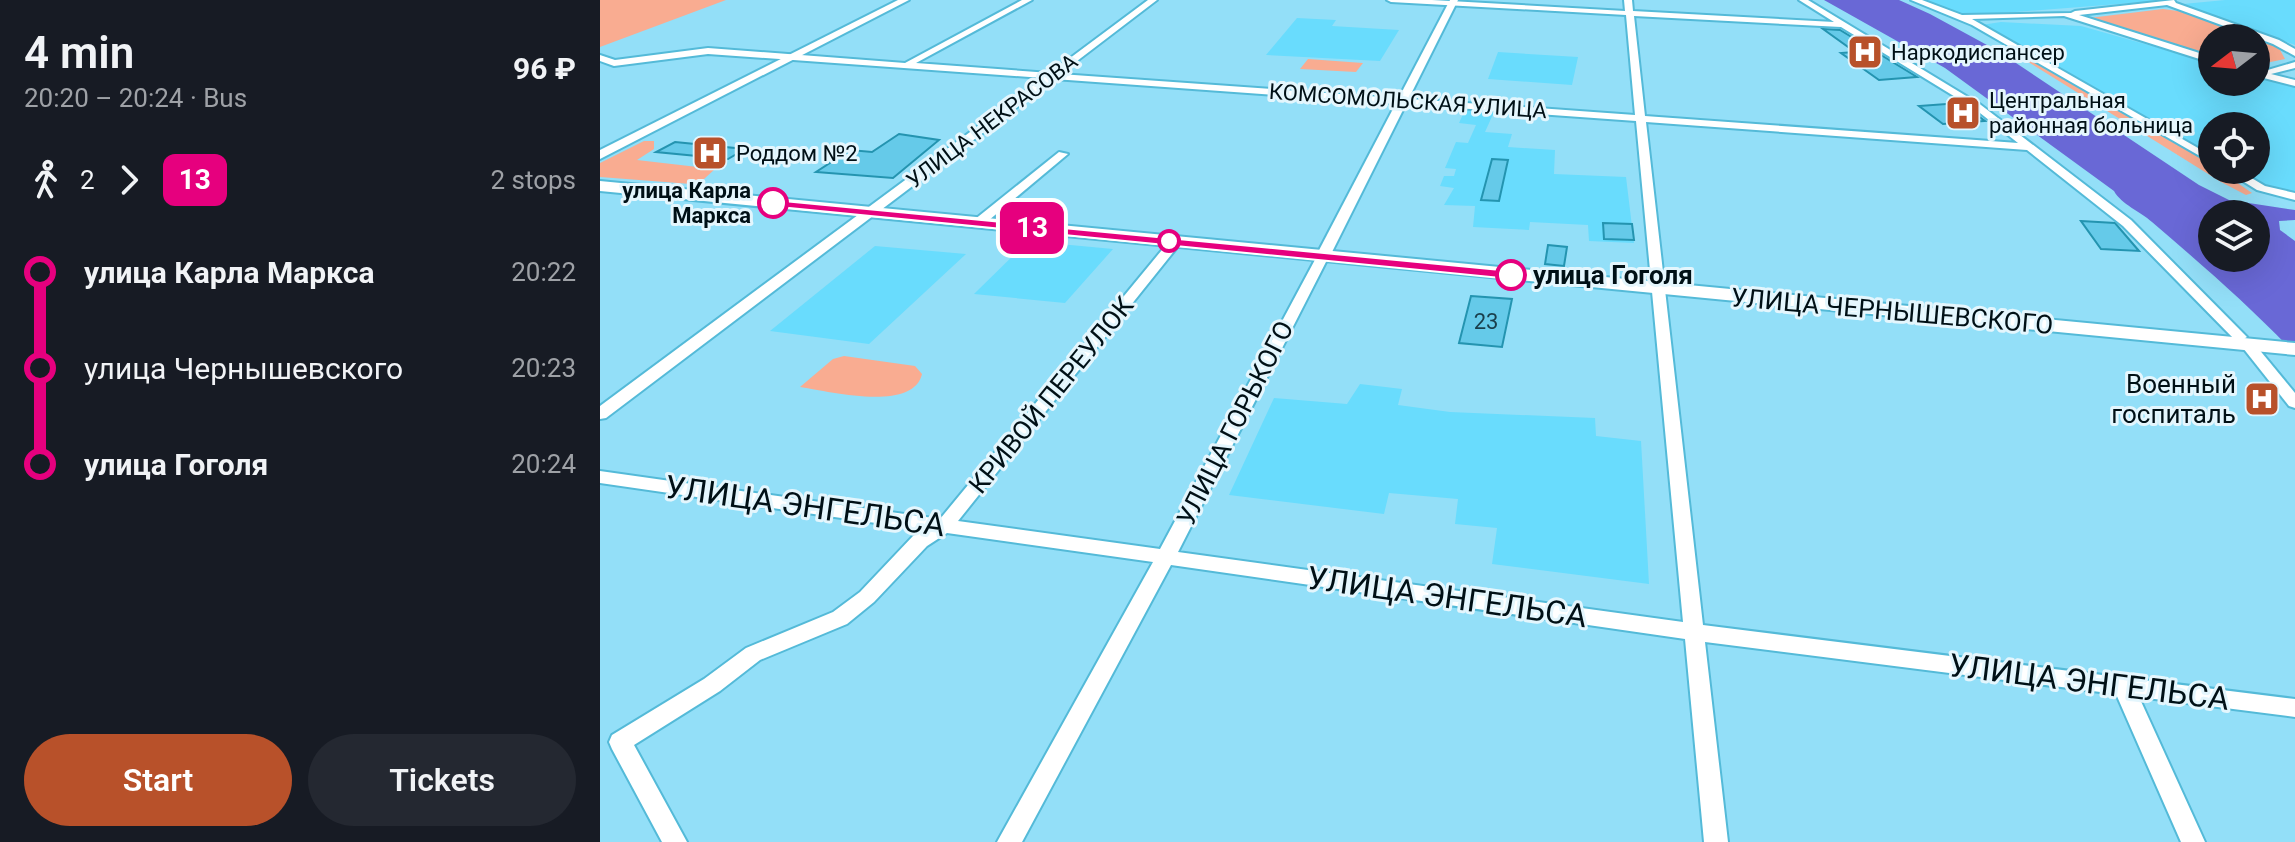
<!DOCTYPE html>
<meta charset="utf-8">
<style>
:root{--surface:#171b24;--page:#242831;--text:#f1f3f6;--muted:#9ea1a6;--accent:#b8512a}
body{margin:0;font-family:Roboto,sans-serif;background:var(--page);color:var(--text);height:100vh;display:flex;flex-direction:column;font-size:30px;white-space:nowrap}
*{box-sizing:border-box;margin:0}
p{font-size:26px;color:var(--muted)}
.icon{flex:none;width:44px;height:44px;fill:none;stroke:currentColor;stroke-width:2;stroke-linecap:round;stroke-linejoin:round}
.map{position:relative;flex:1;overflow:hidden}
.side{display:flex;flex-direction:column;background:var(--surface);width:600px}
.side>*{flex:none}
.badge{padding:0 16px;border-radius:12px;font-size:28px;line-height:52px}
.needle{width:52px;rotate:254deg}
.fabs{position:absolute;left:1598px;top:24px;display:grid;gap:16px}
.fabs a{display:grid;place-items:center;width:72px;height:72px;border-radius:50%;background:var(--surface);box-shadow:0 8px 32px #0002;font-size:40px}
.map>.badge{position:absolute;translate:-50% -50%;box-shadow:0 0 0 4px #fff}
.legs{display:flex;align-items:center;gap:12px;height:88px;padding:0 24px;font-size:26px}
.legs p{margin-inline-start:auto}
.head{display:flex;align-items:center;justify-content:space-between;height:136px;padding:0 24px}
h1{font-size:44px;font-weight:600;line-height:60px}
.primary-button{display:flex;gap:16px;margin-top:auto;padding:16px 24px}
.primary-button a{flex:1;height:92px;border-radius:48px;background:var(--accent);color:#fff;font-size:32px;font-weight:600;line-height:92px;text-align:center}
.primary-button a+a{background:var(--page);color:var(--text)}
ul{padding:0 24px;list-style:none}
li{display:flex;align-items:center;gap:28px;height:96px;font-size:30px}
li i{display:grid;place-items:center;width:12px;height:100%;margin:0 10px;background:currentColor}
li i::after{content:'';width:20px;height:20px;margin:-10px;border:6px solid;border-radius:50%;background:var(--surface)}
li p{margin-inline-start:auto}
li:first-child i{background:linear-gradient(#0000 50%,currentColor 0)}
li:last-child i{background:linear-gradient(currentColor 50%,#0000 0)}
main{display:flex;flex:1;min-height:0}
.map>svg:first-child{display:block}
.built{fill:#69dcfd}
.green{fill:#f9ac91}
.water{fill:#6968d6;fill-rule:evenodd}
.building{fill:#65cae9;stroke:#2494b0;stroke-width:2}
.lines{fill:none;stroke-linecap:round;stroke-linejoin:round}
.minor-casing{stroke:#54bad8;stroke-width:4}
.tertiary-casing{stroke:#54bad8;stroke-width:4}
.secondary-casing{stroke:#54bad8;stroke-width:4}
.minor{fill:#fff;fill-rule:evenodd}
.tertiary{fill:#fff;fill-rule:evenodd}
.secondary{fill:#fff;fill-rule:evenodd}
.line-1{fill:#e6007e;stroke:#fff;stroke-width:2}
.stop-1-dot{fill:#fff;stroke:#e6007e;stroke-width:4}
.labels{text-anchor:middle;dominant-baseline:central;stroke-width:6;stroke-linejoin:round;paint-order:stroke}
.far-poi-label{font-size:22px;fill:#001016;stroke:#e4f6fd;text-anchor:start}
.far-street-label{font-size:22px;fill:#001016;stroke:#e4f6fd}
.far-stop-label{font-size:22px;font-weight:bold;fill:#001016;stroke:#e4f6fd;text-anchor:end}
.number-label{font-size:22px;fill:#193e4b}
.stop-label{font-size:26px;font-weight:bold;fill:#001016;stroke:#e4f6fd;text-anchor:start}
.street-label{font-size:26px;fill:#001016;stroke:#e4f6fd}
.poi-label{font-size:26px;fill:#001016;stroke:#e4f6fd;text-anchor:end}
.near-street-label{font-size:32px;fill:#001016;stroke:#e4f6fd}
</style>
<main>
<section class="side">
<div class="head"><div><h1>4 min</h1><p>20:20 – 20:24 · Bus</p></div><b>96 ₽</b></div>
<div class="legs"><svg class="icon" aria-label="walk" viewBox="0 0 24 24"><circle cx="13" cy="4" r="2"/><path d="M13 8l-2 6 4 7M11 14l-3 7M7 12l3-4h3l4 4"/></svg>2<svg class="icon" aria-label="forward" viewBox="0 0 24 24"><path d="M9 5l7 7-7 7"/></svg><b class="badge" style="background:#e6007e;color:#fff">13</b><p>2 stops</p></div>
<ul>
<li><i style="color:#e6007e"></i><b>улица Карла Маркса</b><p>20:22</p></li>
<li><i style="color:#e6007e"></i><span>улица Чернышевского</span><p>20:23</p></li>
<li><i style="color:#e6007e"></i><b>улица Гоголя</b><p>20:24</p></li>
</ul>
<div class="primary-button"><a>Start</a><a>Tickets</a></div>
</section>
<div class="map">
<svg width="1695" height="842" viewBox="0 0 1695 842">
<rect width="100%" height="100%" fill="#93dff8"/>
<g class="built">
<polygon points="1317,0 1570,0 1364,16"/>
<polygon points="1625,0 1695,0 1695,45 1583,4"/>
<polygon points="697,18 736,20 732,26 799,30 780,61 666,55"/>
<polygon points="1401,22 1481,26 1612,63 1612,82 1656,82 1656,76 1695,87 1695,196 1679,193 1631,170 1656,170 1656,126 1612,126 1612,159 1381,25"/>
<polygon points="898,52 978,57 972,85 888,79"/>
<polygon points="865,110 894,112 885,132 912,134 908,147 955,150 954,174 1026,177 1034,243 989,241 988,225 930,222 929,230 873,227 875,206 844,205 854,188 840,186 844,176 854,176 856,169 845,168 856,142 868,143 876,125 859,123"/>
<polygon points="428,241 513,249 465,303 374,294"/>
<polygon points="275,246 366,254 269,344 170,331"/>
<polygon points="760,384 802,389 798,405 850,412 995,418 996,436 1041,441 1049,584 892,564 897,528 855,524 858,499 789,493 784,514 629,495 674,398 747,404"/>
</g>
<g class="green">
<polygon points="0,0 126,0 0,47"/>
<polygon points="1563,9 1585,12 1669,42 1680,50 1685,59 1656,65 1656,38 1612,38 1612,58 1489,18"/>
<polygon points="1419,52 1612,165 1612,170 1619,170 1652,193 1646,195 1621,182 1414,53"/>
<polygon points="708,59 763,63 756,72 700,69"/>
<polygon points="44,141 54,141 54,149 37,160 115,169 104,179 91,184 0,177 0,163"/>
<path d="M244 356 315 366 322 374C313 413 228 391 200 387L233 359Z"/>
</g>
<path class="water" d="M1224 0H1299L1330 14 1398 51 1599 185 1629 200 1695 210V220L1679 221 1680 230 1695 241V354C1650 306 1602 265 1552 222 1541 212 1521 204 1514 191L1345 68ZM1612 214H1656V258H1612Z"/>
<g class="building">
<polygon points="1223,29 1240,30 1317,77 1279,80 1241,53 1255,52"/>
<polygon points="1360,103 1385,121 1343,124 1319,106"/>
<polygon points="299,134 339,140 293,178 216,172 250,150 272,152"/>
<polygon points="75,142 145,149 128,159 56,152"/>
<polygon points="892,159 908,160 899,201 881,200"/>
<polygon points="1481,221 1515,223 1539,251 1501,249"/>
<polygon points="1003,223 1032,224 1034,240 1004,239"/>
<polygon points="948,245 967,247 964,266 945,264"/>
<polygon points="871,296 912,299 902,347 859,343"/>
</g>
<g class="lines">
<defs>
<g id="minor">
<path d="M422 0H432L316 63 450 73 548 0H557L460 74 1035 115 1026 15 791 2 787 0H832L1025 11 1024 0H1032L1033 11 1234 22 1199 0H1208L1381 105 1531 220 1647 337 1640 341 1635 340 1523 226 1427 150 1046 122 1103 625 1695 699V717L1539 697 1605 842H1581L1516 694 1105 642 1128 842H1104L1085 639 571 565 422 842H397L553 562 347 533 327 546 274 602 247 624 160 660 120 691 34 745 87 842H62L12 749 9 742 12 735 104 679 146 648 233 612 260 592 313 536 324 530 0 483V471L340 519 571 239 575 238 581 242 579 245 358 521 560 549 717 256 723 252 729 256 578 552 1083 622 1036 121 454 79 6 418 0 419V406L443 78 108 54 14 66 0 61V55L15 60 108 48 305 63ZM1034 16 1241 27 1375 109 1418 143 1045 116Z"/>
<polygon points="1311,0 1322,0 1362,15 1471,13 1475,11 1574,0 1576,3 1679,40 1695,49 1695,56 1673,44 1567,5 1479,15 1612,57 1612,63 1464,16 1372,19 1612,156 1612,163 1372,25"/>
<polygon points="1695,62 1695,68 1671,74 1695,80 1695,86 1656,76 1656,70 1661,72"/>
<polygon points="459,152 468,154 382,226 374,226 374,220"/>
<polygon points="1625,170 1638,170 1665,186 1695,193 1695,200 1657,190"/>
<polygon points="1648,341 1653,342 1695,393 1695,408 1689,406 1643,348 1641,345"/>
</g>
<g id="tertiary">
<polygon points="298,0 309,0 0,159 0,150"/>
<polygon points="850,0 858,0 730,256 728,259 718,259 716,256"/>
</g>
<polygon id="secondary" points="0,181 1695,343 1695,355 0,191"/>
</defs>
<use href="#minor" class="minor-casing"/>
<use href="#tertiary" class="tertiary-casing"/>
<use href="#secondary" class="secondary-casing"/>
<use href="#minor" class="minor"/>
<use href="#tertiary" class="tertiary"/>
<use href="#secondary" class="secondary"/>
</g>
<polygon class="line-1" points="173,200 911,271 918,275 911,279 169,206"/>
<defs>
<symbol id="hospital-square" viewBox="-11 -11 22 22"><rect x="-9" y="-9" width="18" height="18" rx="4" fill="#b8512a" stroke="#e4f6fd"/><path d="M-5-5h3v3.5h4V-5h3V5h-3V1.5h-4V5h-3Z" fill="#fff"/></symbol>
</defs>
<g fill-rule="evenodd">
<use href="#hospital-square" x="1245" y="32" width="40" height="40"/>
<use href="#hospital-square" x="1343" y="93" width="40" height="40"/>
<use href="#hospital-square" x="90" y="133" width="40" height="40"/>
<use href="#hospital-square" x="1642" y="379" width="40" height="40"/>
</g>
<g class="stop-1-dot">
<circle cx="173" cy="203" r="14"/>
<circle cx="569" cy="241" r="10"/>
<circle cx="911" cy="275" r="14"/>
</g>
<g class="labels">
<g class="far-poi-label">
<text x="1291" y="52">Наркодиспансер</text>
<text x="1389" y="100">Центральная<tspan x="1389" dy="25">районная больница</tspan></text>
<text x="136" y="153">Роддом №2</text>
</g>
<g class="far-street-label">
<text transform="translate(808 101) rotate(4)">КОМСОМОЛЬСКАЯ УЛИЦА</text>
<text transform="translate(392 121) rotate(-37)">УЛИЦА НЕКРАСОВА</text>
</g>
<g class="far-stop-label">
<text x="151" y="190">улица Карла<tspan x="151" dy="25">Маркса</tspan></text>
</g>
<g class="number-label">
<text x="886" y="321">23</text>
</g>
<g class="stop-label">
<text x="933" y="275">улица Гоголя</text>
</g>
<g class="street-label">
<text transform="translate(1292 311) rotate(5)">УЛИЦА ЧЕРНЫШЕВСКОГО</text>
<text transform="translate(451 395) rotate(-51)">КРИВОЙ ПЕРЕУЛОК</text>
<text transform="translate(635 423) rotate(-63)">УЛИЦА ГОРЬКОГО</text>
</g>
<g class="poi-label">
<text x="1636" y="384">Военный<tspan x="1636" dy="30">госпиталь</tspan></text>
</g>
<g class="near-street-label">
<text transform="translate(205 506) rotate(8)">УЛИЦА ЭНГЕЛЬСА</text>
<text transform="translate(847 597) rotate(8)">УЛИЦА ЭНГЕЛЬСА</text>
<text transform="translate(1489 682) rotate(7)">УЛИЦА ЭНГЕЛЬСА</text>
</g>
</g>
</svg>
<div class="fabs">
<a><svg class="needle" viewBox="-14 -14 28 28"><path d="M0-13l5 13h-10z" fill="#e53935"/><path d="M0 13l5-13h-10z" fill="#9ea1a6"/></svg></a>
<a><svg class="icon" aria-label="locate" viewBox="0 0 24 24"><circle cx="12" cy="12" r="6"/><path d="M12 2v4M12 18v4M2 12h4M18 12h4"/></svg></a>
<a><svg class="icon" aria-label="layers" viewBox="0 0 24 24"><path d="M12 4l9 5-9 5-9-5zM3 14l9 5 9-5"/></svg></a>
</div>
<b class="badge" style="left:432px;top:228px;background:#e6007e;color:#fff">13</b>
</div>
</main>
